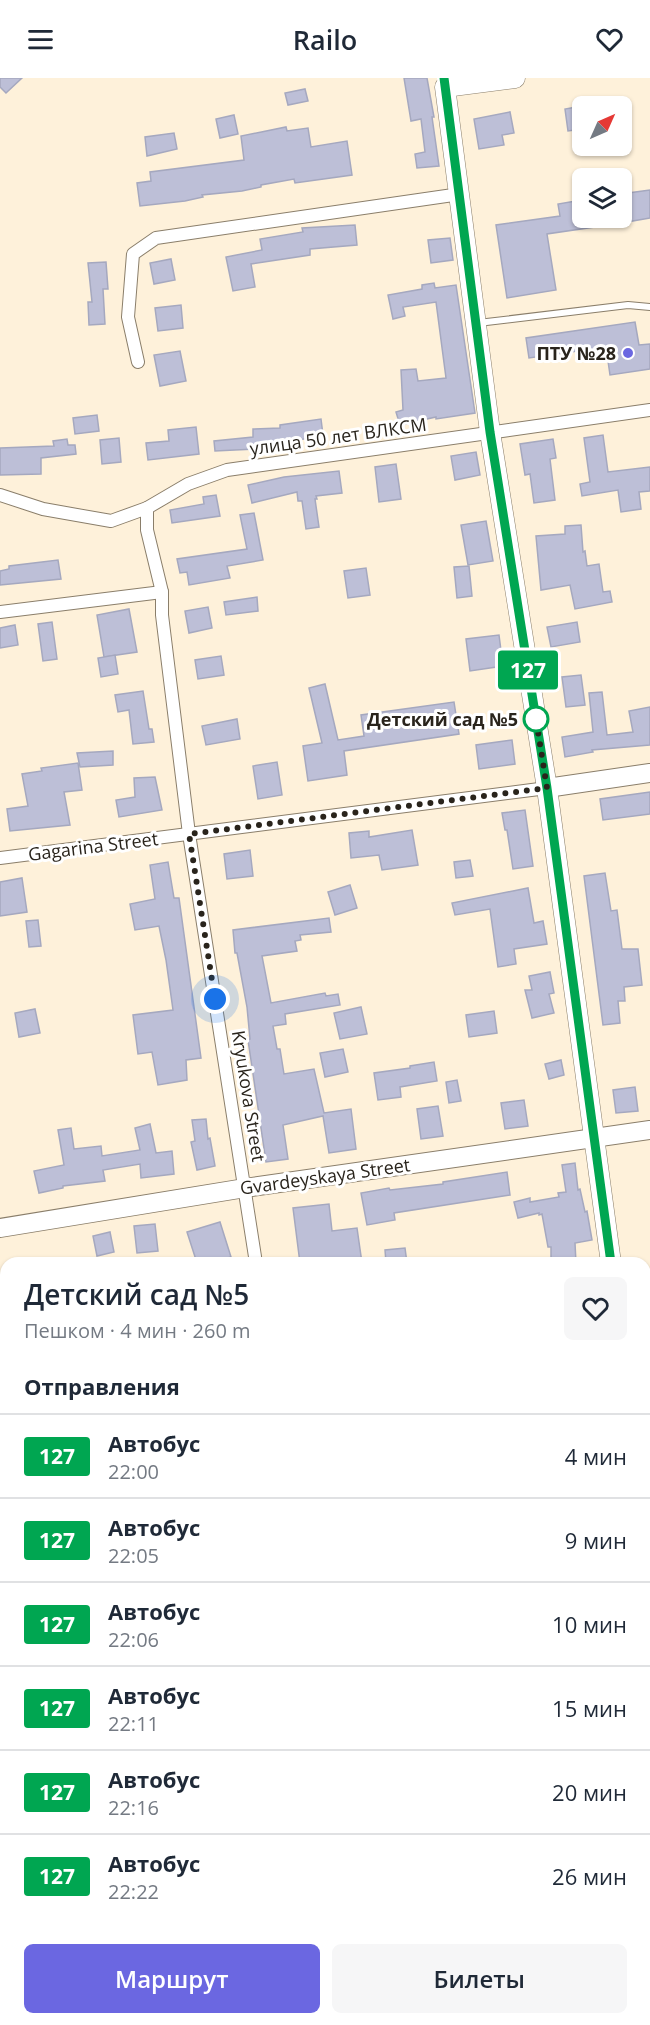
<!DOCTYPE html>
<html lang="ru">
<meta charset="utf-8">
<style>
:root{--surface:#fff;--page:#f6f6f7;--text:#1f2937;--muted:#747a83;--line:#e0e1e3;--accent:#6b67e1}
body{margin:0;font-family:"Open Sans",sans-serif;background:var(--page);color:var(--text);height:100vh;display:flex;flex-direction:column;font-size:22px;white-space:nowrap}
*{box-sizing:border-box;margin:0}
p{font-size:20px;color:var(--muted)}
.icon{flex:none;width:33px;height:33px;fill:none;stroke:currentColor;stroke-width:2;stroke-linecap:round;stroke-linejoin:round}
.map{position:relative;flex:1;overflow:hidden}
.drawer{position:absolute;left:0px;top:1179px;width:651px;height:768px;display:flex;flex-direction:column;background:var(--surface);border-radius:18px 18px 0 0;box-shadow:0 2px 4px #0004}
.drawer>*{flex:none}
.badge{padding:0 12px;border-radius:4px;font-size:21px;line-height:39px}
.needle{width:39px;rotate:45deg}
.buttons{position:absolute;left:572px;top:18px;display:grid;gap:12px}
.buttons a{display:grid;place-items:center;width:60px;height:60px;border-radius:9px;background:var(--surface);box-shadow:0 2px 4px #0004;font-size:30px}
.you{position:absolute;width:30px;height:30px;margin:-15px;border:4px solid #fff;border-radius:50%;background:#1a73e8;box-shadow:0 0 0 9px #1a73e833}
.map>.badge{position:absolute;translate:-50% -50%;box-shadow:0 0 0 3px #fff}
h2{padding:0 24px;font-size:22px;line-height:54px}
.round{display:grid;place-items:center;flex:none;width:63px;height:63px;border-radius:9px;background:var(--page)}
.overview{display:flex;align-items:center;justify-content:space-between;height:102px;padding:0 24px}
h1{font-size:28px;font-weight:600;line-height:45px}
.button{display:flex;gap:12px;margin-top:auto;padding:12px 24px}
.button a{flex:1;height:69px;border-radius:9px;background:var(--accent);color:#fff;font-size:24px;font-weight:600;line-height:69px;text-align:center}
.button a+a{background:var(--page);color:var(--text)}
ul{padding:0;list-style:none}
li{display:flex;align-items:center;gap:18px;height:84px;padding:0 24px;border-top:2px solid var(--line)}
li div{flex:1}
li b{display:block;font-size:22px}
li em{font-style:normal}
li .badge{min-width:66px;font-weight:700;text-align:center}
header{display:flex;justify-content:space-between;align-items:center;height:78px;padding:0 24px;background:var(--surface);font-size:27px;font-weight:600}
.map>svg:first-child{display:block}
.building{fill:#bdbfd7;stroke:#a5a8bf;stroke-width:1.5}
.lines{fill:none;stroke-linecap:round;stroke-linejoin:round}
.lane-casing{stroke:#8a7e6a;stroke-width:8}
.street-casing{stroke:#8a7e6a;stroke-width:14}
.secondary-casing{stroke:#8a7e6a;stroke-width:20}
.primary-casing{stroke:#8a7e6a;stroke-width:21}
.lane{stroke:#fff;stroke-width:6}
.street{stroke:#fff;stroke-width:12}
.secondary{stroke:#fff;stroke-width:18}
.primary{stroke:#fff;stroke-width:20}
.line-casing{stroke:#fff;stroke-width:14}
.line{stroke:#00a651;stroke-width:9}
.walk{stroke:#29241c;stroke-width:6;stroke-dasharray:0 10.8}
.poi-dot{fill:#6b67e1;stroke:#fff;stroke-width:2}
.stop-dot{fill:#fff;stroke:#00a651;stroke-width:3}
.labels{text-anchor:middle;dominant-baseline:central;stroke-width:6;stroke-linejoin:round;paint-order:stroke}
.poi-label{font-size:18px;font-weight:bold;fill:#29241c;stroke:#fff;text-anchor:end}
.street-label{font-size:18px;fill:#29241c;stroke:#fff}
.stop-label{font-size:18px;font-weight:bold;fill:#29241c;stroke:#fff;text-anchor:end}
</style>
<header><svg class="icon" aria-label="menu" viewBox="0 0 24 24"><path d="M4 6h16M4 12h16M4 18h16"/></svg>Railo<svg class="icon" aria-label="heart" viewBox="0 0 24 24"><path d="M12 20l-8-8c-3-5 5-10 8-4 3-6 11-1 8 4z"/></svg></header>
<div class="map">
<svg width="650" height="1947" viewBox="0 0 650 1947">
<rect width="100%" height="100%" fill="#fef1da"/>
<g class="building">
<polygon points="0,0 22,0 6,15 0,9"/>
<polygon points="404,0 427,0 434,39 432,39 439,88 417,90 415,76 425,74 421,41 411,43"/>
<polygon points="305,11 308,23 288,27 285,15"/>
<polygon points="582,28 582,51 568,53 565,31"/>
<polygon points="510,34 514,55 502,57 504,67 479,71 474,41"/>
<polygon points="234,37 238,56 220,60 216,41"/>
<polygon points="286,49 287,53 308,50 311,69 347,63 352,97 295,105 294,101 261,107 261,109 242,113 202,117 203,119 185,123 140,128 137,105 151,103 150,94 244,82 241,58"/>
<polygon points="174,55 177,71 147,78 145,59"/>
<polygon points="650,112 650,140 621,145 621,116"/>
<polygon points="582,122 582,140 608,140 608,147 547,156 556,212 507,220 496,147 560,138 558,126"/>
<polygon points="355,147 357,167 310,171 310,177 251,186 255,209 233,213 226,179 262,172 260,161 303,154 302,150"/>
<polygon points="450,160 453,182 431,185 428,162"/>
<polygon points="171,181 175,202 154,206 150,185"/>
<polygon points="106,184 108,211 103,211 105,246 89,247 88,224 92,224 88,185"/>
<polygon points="434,205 435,210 456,207 475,335 436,341 436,339 400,347 396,334 403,332 401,292 416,291 418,303 446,300 436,224 403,229 405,238 393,241 388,217 422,211 422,207"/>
<polygon points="181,227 183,250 158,253 155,230"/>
<polygon points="635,244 639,267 650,266 650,291 610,297 606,269 529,280 526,260"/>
<polygon points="180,273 186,303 160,308 154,277"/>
<polygon points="97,337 99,353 75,356 73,340"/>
<polygon points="321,341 323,357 280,366 280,370 215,373 214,363 253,359 253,351 280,350 280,347"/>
<polygon points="196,349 199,376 148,382 146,365 169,363 168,352"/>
<polygon points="603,357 608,394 650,389 650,413 639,414 641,431 621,434 618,412 582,418 580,406 590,404 584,360"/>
<polygon points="119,360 121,384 102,386 100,362"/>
<polygon points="67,361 68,367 75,367 76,376 41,380 41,396 0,397 0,370 54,368 53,363"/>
<polygon points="553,361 556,380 550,381 555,422 534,425 530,396 525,397 520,366"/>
<polygon points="476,374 480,397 455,402 451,378"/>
<polygon points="396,386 401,421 379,424 375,389"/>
<polygon points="339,393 342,415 316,418 317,421 315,421 319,449 306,451 302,423 298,423 297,414 252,425 248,407 284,399"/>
<polygon points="216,417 220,438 172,445 170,432 204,426 203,419"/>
<polygon points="254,435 263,482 227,488 230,500 189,507 187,494 180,495 177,481 247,471 240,437"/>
<polygon points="486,443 493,483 468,487 461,447"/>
<polygon points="581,447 583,474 585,473 587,488 599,486 603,514 610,513 612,524 575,531 570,507 541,512 536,458 565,456 565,448"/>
<polygon points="58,482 61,501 0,507 0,493 9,491 9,488"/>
<polygon points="469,488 472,518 457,520 454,489"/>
<polygon points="366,490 370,517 348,520 344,493"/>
<polygon points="257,519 258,533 226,537 224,524"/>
<polygon points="208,529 212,550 189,555 185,533"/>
<polygon points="129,531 137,574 104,579 97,537"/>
<polygon points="52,544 57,581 43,583 38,546"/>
<polygon points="577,544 580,564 551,569 547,549"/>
<polygon points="15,547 18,567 0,570 0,550"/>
<polygon points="499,557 503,588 470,593 466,561"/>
<polygon points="115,577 118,596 101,599 98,580"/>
<polygon points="221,578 224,597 198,601 195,582"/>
<polygon points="581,597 585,627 566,629 562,599"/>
<polygon points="325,606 338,662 364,658 361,637 454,624 459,656 344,673 347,697 308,703 303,668 322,665 309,610"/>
<polygon points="143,613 149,651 152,651 154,664 133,666 129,632 118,634 115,617"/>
<polygon points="602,614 607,657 633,654 629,633 650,629 650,667 592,672 593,674 565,679 562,659 593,654 589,615"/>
<polygon points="237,641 240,661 206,667 202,648"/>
<polygon points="512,662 515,686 479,691 476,667"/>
<polygon points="113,673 113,687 80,689 77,675"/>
<polygon points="277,684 282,717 258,721 253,688"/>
<polygon points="78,685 82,712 64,714 70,747 10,753 7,731 28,728 22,696 42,693 41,690"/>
<polygon points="155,699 162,732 119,739 116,722 135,719 134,700"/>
<polygon points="650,714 650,736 603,742 600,721"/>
<polygon points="525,732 533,788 513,791 507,752 505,752 502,735"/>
<polygon points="412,752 418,787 382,792 379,777 351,780 349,755 369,753 369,759"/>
<polygon points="250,772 253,798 227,801 224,776"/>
<polygon points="470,782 473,798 456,800 454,784"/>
<polygon points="168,784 174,820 179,820 201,980 186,982 187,1002 158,1007 152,974 138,976 133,937 173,932 166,882 159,848 135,852 130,826 155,821 150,787"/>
<polygon points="605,795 611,833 617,832 622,871 638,871 642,907 624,909 625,923 618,923 620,945 603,947 584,798"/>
<polygon points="22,800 27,834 0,838 0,804"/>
<polygon points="350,807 357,830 335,837 328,814"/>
<polygon points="528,810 534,845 543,843 547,866 514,871 516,886 498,889 490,831 455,837 452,825"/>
<polygon points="329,840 331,854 300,857 301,862 295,863 297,873 262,878 271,925 325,915 326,918 338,916 340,927 285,936 286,946 273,948 277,971 280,971 284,996 314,991 324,1035 351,1031 356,1071 329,1075 323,1038 283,1047 288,1081 266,1084 248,962 250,961 247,929 237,875 235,875 233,852"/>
<polygon points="38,842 41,868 29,869 26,843"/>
<polygon points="550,894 554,915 549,916 554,935 532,940 525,912 532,912 529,898"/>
<polygon points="361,929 367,956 340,961 334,935"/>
<polygon points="35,931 40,955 19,959 15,935"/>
<polygon points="494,933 497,955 469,959 466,937"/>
<polygon points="343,971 348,994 325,999 320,975"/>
<polygon points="561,982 564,997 549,1001 545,986"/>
<polygon points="434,984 437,1003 400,1009 401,1019 378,1022 374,995 410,990 410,988"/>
<polygon points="457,1002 461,1023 449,1025 446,1004"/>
<polygon points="635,1009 638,1033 616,1035 613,1012"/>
<polygon points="524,1022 528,1048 505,1051 501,1025"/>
<polygon points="438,1028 443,1058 421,1061 417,1031"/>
<polygon points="206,1041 208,1061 210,1060 215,1088 197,1092 191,1064 195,1063 192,1042"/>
<polygon points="150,1046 156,1075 172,1073 174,1096 141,1100 140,1086 103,1092 105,1103 63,1108 63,1110 39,1115 34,1093 64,1087 58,1052 71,1050 74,1071 101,1068 102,1078 140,1072 135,1050"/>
<polygon points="575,1085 578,1112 580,1111 585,1134 587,1133 592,1162 575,1165 576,1185 551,1185 551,1169 548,1169 542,1136 539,1137 539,1135 518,1140 514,1124 530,1120 530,1124 559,1119 558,1115 566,1114 562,1087"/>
<polygon points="507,1094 510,1117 394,1135 395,1142 367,1147 361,1115 389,1110 390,1112 443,1106 443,1104"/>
<polygon points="329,1126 332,1153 357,1150 362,1185 300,1185 293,1130"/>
<polygon points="220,1144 231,1179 211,1185 197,1185 187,1154"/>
<polygon points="155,1146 158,1173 137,1175 134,1148"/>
<polygon points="110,1154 114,1174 97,1178 93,1158"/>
<polygon points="405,1170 407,1185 386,1185 385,1172"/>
</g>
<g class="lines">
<defs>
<polyline id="lane" points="478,245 628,227 650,229"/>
<g id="street">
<polyline points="138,284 128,239 133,176 156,160 460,116"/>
<polyline points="0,417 43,431 111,443 147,430"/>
<polyline points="0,534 162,514"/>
<polyline points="0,780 547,710"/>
<polyline points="256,1185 189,756 162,537 162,514 147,452 147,430 188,406 227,392 650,332"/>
<polyline points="645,1411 650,1410"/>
<polyline points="0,1516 6,1515"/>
<polyline points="645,1772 650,1772"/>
<polyline points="0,1853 6,1853"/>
<polyline points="361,1941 361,1947"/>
</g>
<g id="secondary">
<polyline points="547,710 650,695"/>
<polyline points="0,1150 245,1110 650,1052"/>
</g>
<g id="primary">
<polyline points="515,0 445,9 490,354 547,710 611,1185"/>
<polyline points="645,1422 650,1455"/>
</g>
</defs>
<use href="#lane" class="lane-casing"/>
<use href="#street" class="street-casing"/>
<use href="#secondary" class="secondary-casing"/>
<use href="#primary" class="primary-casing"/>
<use href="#lane" class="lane"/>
<use href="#street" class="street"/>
<use href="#secondary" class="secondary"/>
<use href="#primary" class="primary"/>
</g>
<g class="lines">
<defs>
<polyline id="line" points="444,0 490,354 547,710 611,1185"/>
</defs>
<use href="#line" class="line-casing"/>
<use href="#line" class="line"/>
<polyline class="walk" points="215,921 189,756 547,710 536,641"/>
</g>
<circle class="poi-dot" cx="628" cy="275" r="6"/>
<circle class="stop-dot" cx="536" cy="641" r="12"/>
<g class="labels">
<g class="poi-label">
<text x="616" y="275">ПТУ №28</text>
</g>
<g class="street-label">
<text transform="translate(338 358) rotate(-8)">улица 50 лет ВЛКСМ</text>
<text transform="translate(93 768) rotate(-7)">Gagarina Street</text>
<text transform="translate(249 1018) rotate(81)">Kryukova Street</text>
<text transform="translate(325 1098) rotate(-8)">Gvardeyskaya Street</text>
</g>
<g class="stop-label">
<text x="518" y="641">Детский сад №5</text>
</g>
</g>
</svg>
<div class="buttons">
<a><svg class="needle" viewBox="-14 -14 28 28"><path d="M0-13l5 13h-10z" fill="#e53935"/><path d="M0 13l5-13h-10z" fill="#747a83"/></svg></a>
<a><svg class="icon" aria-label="layers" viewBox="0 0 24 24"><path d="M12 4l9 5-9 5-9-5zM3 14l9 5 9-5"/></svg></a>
</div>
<div class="you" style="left:215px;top:921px"></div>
<b class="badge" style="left:528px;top:592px;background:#00a651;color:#fff">127</b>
<section class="drawer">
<div class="overview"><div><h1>Детский сад №5</h1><p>Пешком · 4 мин · 260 m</p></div><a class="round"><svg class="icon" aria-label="heart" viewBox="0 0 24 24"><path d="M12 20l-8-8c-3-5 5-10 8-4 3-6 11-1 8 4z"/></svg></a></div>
<h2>Отправления</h2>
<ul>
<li><span class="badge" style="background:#00a651;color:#fff">127</span><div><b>Автобус</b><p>22:00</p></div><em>4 мин</em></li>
<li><span class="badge" style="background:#00a651;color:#fff">127</span><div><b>Автобус</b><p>22:05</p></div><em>9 мин</em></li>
<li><span class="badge" style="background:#00a651;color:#fff">127</span><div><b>Автобус</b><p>22:06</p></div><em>10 мин</em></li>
<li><span class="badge" style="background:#00a651;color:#fff">127</span><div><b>Автобус</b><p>22:11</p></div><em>15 мин</em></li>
<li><span class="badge" style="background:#00a651;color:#fff">127</span><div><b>Автобус</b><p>22:16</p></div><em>20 мин</em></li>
<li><span class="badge" style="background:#00a651;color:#fff">127</span><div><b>Автобус</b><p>22:22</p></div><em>26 мин</em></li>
</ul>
<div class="button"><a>Маршрут</a><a>Билеты</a></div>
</section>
</div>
